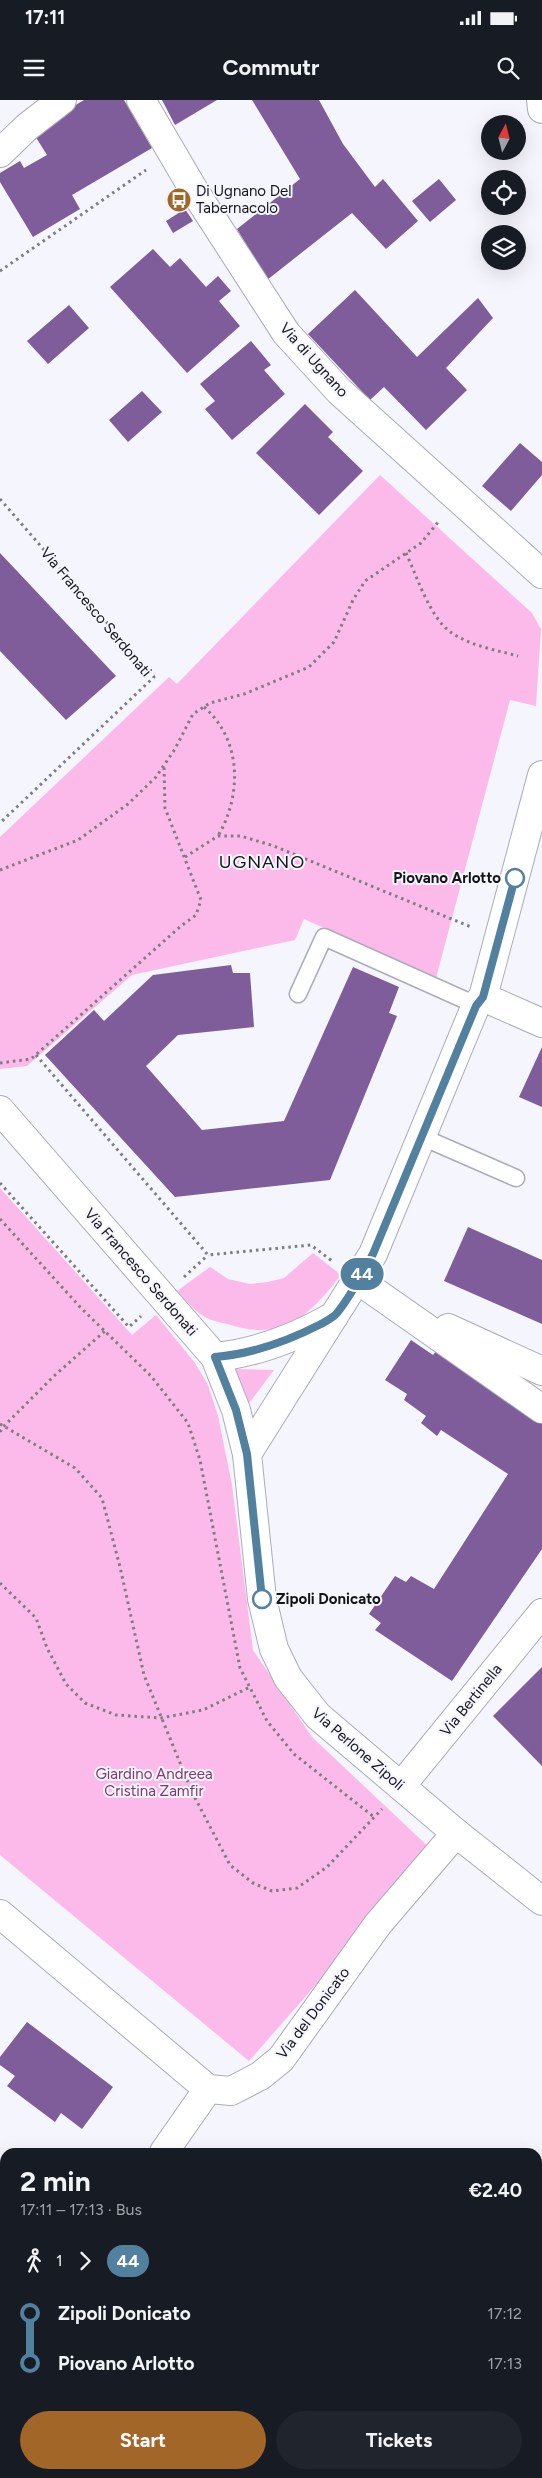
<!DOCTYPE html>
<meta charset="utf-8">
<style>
:root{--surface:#171b24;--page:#20242c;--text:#f1f3f6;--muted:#9ea1a6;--accent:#a26628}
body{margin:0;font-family:Figtree,sans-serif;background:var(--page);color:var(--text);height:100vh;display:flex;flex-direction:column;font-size:19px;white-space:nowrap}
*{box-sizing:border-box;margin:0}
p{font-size:16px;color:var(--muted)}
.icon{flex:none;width:28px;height:28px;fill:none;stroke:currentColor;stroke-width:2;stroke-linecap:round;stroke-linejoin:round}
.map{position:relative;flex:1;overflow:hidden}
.drawer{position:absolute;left:0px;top:2048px;width:542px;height:331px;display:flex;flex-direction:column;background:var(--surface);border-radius:15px 15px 0 0;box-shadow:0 5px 20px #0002}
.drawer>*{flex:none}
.badge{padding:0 10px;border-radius:16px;font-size:18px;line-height:32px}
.needle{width:32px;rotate:7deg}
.buttons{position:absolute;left:481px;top:15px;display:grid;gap:10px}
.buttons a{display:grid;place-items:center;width:45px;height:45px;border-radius:50%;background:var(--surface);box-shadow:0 5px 20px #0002;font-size:25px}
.map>.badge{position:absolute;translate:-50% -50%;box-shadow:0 0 0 2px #fff}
.legs{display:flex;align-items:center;gap:8px;height:55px;padding:0 20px;font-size:16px}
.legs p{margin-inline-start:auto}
.summary{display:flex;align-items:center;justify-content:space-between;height:85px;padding:0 20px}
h1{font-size:28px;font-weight:700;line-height:38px}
.cta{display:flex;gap:10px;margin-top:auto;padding:10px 20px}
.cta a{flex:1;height:58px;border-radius:30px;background:var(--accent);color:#fff;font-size:20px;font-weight:700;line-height:58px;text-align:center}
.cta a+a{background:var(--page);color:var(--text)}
ul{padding:0 20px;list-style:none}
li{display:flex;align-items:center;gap:18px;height:50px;font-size:19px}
li i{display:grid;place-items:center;width:8px;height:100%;margin:0 6px;background:currentColor}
li i::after{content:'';width:12px;height:12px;margin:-6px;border:4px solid;border-radius:50%;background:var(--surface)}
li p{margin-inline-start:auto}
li:first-child i{background:linear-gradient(#0000 50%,currentColor 0)}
li:last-child i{background:linear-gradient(currentColor 50%,#0000 0)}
.status{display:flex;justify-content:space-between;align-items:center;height:35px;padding:0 25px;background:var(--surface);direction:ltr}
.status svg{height:14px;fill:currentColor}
header{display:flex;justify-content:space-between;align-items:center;height:65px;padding:0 20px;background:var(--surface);font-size:22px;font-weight:700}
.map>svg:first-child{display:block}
.green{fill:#fcbaea}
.building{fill:#7e5d9a}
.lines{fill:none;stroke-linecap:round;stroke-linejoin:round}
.lane-casing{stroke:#aaacb9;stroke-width:19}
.street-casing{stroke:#aaacb9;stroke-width:30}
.path{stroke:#7c7d83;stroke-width:3;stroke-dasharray:2.5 4;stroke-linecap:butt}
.lane{stroke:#fff;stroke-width:16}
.street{stroke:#fff;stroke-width:28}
.line-1-casing{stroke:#fff;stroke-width:11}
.line-1{stroke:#5281a0;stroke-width:8}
.stop-1-dot{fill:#fff;stroke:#5281a0;stroke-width:2.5}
.labels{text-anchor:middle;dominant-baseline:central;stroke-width:4;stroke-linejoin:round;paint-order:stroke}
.poi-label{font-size:15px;fill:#141519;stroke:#f4f5fd;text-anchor:start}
.street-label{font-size:15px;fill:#141519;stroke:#f4f5fd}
.stop-label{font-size:15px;font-weight:bold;fill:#141519;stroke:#f4f5fd;text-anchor:end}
.park-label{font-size:15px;fill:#823672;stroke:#f4f5fd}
.quarter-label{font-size:18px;letter-spacing:1px;fill:#141519;stroke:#f4f5fd}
</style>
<div class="status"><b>17:11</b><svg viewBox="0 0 49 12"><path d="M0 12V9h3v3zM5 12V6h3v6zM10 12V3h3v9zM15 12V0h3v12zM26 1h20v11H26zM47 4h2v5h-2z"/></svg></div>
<header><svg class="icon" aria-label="menu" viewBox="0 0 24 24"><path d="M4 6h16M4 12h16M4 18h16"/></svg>Commutr<svg class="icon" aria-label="search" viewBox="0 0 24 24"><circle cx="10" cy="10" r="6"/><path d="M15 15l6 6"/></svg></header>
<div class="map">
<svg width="542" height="2378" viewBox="0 0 542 2378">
<rect width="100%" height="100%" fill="#f4f5fd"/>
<g class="green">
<polygon points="380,375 532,513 541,529 536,606 510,600 436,878 304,819 295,840 132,875 27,966 0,969 0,737 169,577 177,584"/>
<polygon points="0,1088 132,1235 156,1215 195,1263 208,1285 218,1316 232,1385 253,1550 312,1637 433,1751 249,1961 0,1755"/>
<path d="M313 1153 341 1175C308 1217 283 1242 227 1224 220 1222 212 1221 205 1217 195 1212 185 1199 177 1191L210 1167 228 1179 250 1184 268 1182 284 1178Z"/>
<polygon points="235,1269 274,1270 247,1306"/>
</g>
<g class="building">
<polygon points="84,0 124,0 152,48 72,95 80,109 33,137 0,82 0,73 20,61 24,68 47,55 32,31"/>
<polygon points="162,0 217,0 175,25"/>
<polygon points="252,0 319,0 343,44 375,87 383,79 418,121 386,149 352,113 267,180 237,129 300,79"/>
<polygon points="439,79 456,100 430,122 412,101"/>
<polygon points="185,109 193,121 173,133 166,121"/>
<polygon points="153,149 170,167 180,158 206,187 218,176 231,191 219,201 240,226 187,273 110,187"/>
<polygon points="355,190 417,257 478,198 493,218 446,268 467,290 426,330 384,287 370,300 308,234"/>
<polygon points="69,205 89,228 48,264 27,241"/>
<polygon points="251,241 271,265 264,270 285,294 232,340 205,309 215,301 200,284"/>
<polygon points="142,291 162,312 128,342 109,320"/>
<polygon points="305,304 333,332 328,337 363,371 319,415 256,353"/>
<polygon points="520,343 542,362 542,375 511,411 482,386"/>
<polygon points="0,453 116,576 66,620 0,551"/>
<polygon points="231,865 233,873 250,873 254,927 178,935 146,966 202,1030 284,1021 353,867 399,887 389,913 397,916 330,1080 175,1097 45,955 94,910 104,921 153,875"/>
<polygon points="542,947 542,1007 519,997"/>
<polygon points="468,1127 542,1160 542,1224 444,1181"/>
<polygon points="411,1240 433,1255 439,1247 542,1318 542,1449 452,1581 375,1530 381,1523 369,1514 395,1476 406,1482 411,1476 434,1489 508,1374 441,1330 437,1336 421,1323 426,1316 404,1300 407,1294 385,1280"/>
<polygon points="542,1567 542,1666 493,1616"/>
<polygon points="27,1922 113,1987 82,2029 61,2013 55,2022 7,1986 15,1976 0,1965 0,1957"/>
</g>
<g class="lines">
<defs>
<g id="lane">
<polyline points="298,894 324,837 476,905"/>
<polyline points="422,1037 516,1078"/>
</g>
<g id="street">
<polyline points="141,0 195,92 286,233 339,291 542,474"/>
<polyline points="541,0 542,9"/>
<polyline points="0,53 27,27 62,0"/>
<polyline points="483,897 542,923"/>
<polyline points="0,1010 215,1257 236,1310 247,1354 262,1499 274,1549 288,1578 318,1616 456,1733 542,1801"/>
<polyline points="358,1180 542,1309"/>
<polyline points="448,1228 542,1271"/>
<path d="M215 1257C258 1253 297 1237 334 1216"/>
<polyline points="247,1354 373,1154 476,905 483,897 542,675"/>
<polyline points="401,1686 542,1513"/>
<polyline points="0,1814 208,1989 231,1991 260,1976 281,1959 378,1824 456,1733"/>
<polyline points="164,2052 208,1989"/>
<polyline points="0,2285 5,2278"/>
</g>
</defs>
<use href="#lane" class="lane-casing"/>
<use href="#street" class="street-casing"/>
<g class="path">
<polyline points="0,171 146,70"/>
<polyline points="0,399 154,577 0,723"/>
<path d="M406 453C417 476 430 519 452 533 471 546 496 550 518 556"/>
<path d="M204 607C242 640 242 695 218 736"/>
<polyline points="185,757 218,736 241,736 274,746 471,827"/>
<polyline points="0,770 78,740 128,704 156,677 175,649 193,614 210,603 244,594 309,567 334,542 353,500 365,481 421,443 439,421"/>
<polyline points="36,955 208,1155 311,1145 332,1161"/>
<polyline points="0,963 31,959 181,826 196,815 201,800 165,708 164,666"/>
<polyline points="0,1083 129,1227 141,1216"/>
<polyline points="0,1119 81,1208 151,1276 188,1323 200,1360 240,1568 267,1621 294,1654 374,1717"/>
<polyline points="184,1177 208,1155"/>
<polyline points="0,1324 75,1368 102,1398 120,1467 144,1575 192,1692 230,1765 253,1783 272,1791 297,1788 327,1767 382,1709"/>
<polyline points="0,1332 4,1326 54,1276 105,1231"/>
<polyline points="0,1483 36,1518 47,1548 66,1584 85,1603 116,1615 161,1618 203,1610 250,1587"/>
</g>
<use href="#lane" class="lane"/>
<use href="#street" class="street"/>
</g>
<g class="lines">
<defs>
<path id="line-1" d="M262 1499 247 1354 236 1310 215 1257C252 1254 288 1241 321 1224 326 1221 333 1218 337 1213 351 1196 362 1174 373 1154L476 906 483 897 515 778"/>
</defs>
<use href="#line-1" class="line-1-casing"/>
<use href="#line-1" class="line-1"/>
</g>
<defs>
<symbol id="bus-disc" viewBox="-11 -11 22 22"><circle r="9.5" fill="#a26628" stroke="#f4f5fd"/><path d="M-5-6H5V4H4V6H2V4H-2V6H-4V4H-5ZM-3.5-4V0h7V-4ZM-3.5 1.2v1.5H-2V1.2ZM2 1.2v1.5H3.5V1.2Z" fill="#fff"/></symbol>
</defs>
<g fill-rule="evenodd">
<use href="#bus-disc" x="165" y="86" width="28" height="28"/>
</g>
<g class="stop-1-dot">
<circle cx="515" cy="778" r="9"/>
<circle cx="262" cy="1499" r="9"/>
</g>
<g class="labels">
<g class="poi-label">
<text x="196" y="91">Di Ugnano Del<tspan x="196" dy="17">Tabernacolo</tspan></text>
</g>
<g class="street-label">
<text transform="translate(314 260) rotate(48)">Via di Ugnano</text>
<text transform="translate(96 512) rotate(50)">Via Francesco Serdonati</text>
<text transform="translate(141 1172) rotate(49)">Via Francesco Serdonati</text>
<text transform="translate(471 1600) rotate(-51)">Via Bertinella</text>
<text transform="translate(358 1649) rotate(41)">Via Perlone Zipoli</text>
<text transform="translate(313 1913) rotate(-53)">Via del Donicato</text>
</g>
<g class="stop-label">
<text x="501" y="778">Piovano Arlotto</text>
<text x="276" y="1499" text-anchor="start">Zipoli Donicato</text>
</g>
<g class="park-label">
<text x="154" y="1674">Giardino Andreea<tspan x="154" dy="17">Cristina Zamfir</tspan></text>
</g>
<g class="quarter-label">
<text x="262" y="762">UGNANO</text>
</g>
</g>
</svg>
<div class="buttons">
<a><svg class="needle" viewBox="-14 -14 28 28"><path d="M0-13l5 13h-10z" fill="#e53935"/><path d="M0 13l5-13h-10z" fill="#9ea1a6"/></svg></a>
<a><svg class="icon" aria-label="locate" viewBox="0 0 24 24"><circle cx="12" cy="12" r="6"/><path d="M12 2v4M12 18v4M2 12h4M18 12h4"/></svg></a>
<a><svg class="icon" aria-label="layers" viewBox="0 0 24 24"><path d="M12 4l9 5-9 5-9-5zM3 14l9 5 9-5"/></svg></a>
</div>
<b class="badge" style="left:362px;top:1174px;background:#5281a0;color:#fff">44</b>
<section class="drawer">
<div class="summary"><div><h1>2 min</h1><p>17:11 – 17:13 · Bus</p></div><b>€2.40</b></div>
<div class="legs"><svg class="icon" aria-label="walk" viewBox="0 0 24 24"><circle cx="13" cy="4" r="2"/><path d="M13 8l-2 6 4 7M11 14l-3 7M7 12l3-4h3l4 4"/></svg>1<svg class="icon" aria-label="forward" viewBox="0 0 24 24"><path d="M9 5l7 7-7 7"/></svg><b class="badge" style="background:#5281a0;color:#fff">44</b></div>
<ul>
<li><i style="color:#5281a0"></i><b>Zipoli Donicato</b><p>17:12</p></li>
<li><i style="color:#5281a0"></i><b>Piovano Arlotto</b><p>17:13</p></li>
</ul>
<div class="cta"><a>Start</a><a>Tickets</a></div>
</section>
</div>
